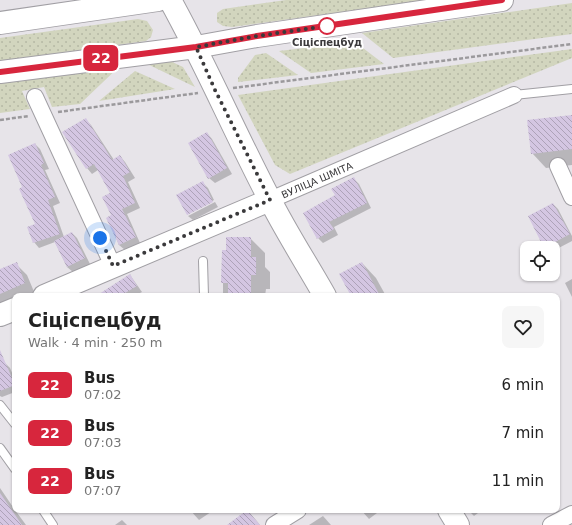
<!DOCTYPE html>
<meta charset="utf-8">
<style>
:root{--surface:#fff;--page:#f6f6f6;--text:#222;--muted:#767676}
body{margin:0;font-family:"DejaVu Sans",sans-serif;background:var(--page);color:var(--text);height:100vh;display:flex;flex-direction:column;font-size:15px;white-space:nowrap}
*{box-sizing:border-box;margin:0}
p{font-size:13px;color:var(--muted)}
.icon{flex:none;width:22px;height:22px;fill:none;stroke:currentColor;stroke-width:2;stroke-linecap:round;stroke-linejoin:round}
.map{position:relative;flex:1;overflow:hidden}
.drawer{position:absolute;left:12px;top:293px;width:548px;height:220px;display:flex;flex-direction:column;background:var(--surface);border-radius:8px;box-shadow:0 1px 3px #0004}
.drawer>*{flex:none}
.badge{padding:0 8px;border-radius:6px;font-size:14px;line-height:26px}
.fabs{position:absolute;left:520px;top:241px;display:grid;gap:8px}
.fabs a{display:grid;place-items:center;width:40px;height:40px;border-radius:8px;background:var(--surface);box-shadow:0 1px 3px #0004;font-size:20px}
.you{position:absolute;width:20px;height:20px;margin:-10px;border:3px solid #fff;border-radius:50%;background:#1a73e8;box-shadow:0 0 0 6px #1a73e833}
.map>.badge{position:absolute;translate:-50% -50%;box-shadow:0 0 0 2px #fff}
.round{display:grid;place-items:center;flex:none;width:42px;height:42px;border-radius:8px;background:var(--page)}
.overview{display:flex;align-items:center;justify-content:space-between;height:68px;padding:0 16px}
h1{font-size:19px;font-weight:600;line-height:30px}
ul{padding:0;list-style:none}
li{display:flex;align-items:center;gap:12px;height:48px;padding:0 16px}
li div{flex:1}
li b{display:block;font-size:15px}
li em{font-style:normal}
li .badge{min-width:44px;font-weight:700;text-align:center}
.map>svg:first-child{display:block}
.grass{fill:url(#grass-dots)}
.shadow{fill:#0003}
.building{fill:url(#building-back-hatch)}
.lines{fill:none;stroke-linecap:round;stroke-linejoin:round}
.service-casing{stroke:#a19fa4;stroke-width:10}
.minor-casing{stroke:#a19fa4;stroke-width:18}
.secondary-casing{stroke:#a19fa4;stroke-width:24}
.path{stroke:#9b999c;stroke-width:2.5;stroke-dasharray:4 2;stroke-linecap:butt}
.service{stroke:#fff;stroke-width:8}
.minor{stroke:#fff;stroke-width:16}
.secondary{stroke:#fff;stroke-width:22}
.line-casing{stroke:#fff;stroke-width:9}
.line{stroke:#d7263d;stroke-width:6}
.walk{stroke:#3a393b;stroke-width:4;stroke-dasharray:0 7.2}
.stop-dot{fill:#fff;stroke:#d7263d;stroke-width:2}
.labels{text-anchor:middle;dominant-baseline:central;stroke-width:4;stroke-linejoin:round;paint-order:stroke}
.stop-label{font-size:10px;font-weight:bold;fill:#3a393b;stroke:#fff}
.street-label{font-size:10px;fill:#3a393b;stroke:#fff}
</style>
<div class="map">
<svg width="572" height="525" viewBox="0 0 572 525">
<defs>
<pattern id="grass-dots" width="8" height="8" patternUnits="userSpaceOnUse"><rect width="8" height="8" fill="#d2d5be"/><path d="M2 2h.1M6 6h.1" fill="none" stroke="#b5b8a4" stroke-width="1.8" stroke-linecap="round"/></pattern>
<pattern id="building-back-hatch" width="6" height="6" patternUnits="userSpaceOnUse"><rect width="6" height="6" fill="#d4c6e2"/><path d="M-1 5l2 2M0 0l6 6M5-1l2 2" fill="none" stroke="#ada2b8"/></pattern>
</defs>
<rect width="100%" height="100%" fill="#e7e4e9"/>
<g class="grass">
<polygon points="286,0 428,0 232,27 223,26 217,22 217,13 223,9"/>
<polygon points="572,3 572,34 393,58 362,33"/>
<polygon points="138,19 147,21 153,30 151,37 146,41 0,61 0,38"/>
<polygon points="355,42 384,64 311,73 279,51"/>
<polygon points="572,49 572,58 290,174 275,165 238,95"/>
<polygon points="266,53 298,75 238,82 238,78 255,55"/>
<polygon points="168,60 183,67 195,87 143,62"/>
<polygon points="123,63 80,104 52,107 44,87 22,91 30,109 0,113 0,80"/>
<polygon points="135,71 175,89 99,101"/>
</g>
<g class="shadow">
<polygon points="572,116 572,165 546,168 532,153"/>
<polygon points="86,120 91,125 114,160 120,156 125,162 135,178 128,182 140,208 127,214 140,243 125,250 119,245 107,218 113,216 112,193 98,170 92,174 87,168"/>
<polygon points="207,133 212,139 232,174 215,183 209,178"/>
<polygon points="35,144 40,149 49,169 45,170 60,203 53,206 64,237 72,233 77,238 90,264 73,272 67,267 55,242 39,248 34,242 36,225 24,188"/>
<polygon points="354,179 359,184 371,208 334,227 338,235 323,243 318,238 336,196"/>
<polygon points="203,183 208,188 214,200 188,213 188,215 178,196"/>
<polygon points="215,202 218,207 193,220 188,216"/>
<polygon points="553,204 558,209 572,236 572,241 553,251 553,248 545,247"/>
<polygon points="250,238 265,253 265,267 270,272 270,289 266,289 265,296 223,296 223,251 227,251"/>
<polygon points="362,263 376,278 386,296 352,296"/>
<polygon points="16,264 27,275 35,294 15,296 15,303 0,309 0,270"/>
<polygon points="130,275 142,292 134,296 97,296"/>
<polygon points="572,279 572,297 565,283"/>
<polygon points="5,363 10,368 15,380 15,392 2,397 0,396 0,365"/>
<polygon points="0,488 15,510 26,525 0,525"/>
<polygon points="190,510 214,510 199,520"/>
<polygon points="361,510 381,510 369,519"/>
<polygon points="468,510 482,510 474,516"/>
<polygon points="248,511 260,525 229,525"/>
<polygon points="323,516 331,525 309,525"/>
<polygon points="122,520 127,525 115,525"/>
</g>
<g class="building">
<polygon points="572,115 572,149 531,154 527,120"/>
<polygon points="86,118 112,160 120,155 130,172 123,176 135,203 122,209 136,237 119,245 106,218 111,215 102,197 110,193 94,164 86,169 62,132"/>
<polygon points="207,132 227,168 208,179 188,143"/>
<polygon points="35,143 44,163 41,165 55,197 48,200 60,234 33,243 27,227 35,224 19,189 22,187 8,155"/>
<polygon points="354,177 367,203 329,222 334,229 317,239 303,213 335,195 331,189"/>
<polygon points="203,181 213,202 187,215 176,195"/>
<polygon points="553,203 570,234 544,248 528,216"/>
<polygon points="72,232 85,258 67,267 54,241"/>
<polygon points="226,237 251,237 251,257 256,257 256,275 251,275 251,296 228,296 228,283 221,283 222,250 226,250"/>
<polygon points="17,262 25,283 0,294 0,269"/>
<polygon points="362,262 380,296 351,296 339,274"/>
<polygon points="130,274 137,286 120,296 96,296"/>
<polygon points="0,350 15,385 0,391"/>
<polygon points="0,493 22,525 0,525"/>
<polygon points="247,510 260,525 227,525"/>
</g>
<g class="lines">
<defs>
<g id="service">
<polyline points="514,95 572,89"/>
<polyline points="203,261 204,296"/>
<polyline points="0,405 15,424"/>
<polyline points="0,448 15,469"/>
<polyline points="43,510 53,525"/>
</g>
<g id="minor">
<polyline points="35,97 113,266"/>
<polyline points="558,166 572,197"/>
<path id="s1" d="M270 200 514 95"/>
<polyline points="274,525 298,510"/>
<polyline points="551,525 572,514"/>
</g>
<g id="secondary">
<path d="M170 0C206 65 235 133 269 198 286 232 307 264 325 296"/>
<polyline points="0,23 158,0"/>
<polyline points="0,72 196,47 257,36 502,0"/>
<polyline points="44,296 270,200"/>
<polyline points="0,315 15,309"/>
<polyline points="449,510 458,525"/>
</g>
</defs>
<use href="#service" class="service-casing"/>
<use href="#minor" class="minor-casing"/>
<use href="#secondary" class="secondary-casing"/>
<g class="path">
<polyline points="233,88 572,44"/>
<polyline points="58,112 198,93"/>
<polyline points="0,120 29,116"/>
</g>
<use href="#service" class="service"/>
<use href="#minor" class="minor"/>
<use href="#secondary" class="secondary"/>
</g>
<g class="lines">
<defs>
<polyline id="line" points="0,72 196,47 257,36 502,0"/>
</defs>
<use href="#line" class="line-casing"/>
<use href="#line" class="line"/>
<polyline class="walk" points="100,238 113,266 270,200 215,90 196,47 257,36 327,26"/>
</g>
<circle class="stop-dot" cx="327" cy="26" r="8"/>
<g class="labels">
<g class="stop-label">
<text x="327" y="42">Сіціспецбуд</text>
</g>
<g class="street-label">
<text stroke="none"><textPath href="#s1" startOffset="51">ВУЛІЦА ШМІТА</textPath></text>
</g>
</g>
</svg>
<div class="fabs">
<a><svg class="icon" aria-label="locate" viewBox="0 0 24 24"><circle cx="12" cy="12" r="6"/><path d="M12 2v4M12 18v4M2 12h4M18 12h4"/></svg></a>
</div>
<div class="you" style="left:100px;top:238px"></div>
<b class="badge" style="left:101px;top:58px;background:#d7263d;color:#fff">22</b>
<section class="drawer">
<div class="overview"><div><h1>Сіціспецбуд</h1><p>Walk · 4 min · 250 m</p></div><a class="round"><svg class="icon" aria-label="heart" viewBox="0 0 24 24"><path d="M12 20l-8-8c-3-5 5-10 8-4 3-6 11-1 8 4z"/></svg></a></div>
<ul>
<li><span class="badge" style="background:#d7263d;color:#fff">22</span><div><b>Bus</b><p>07:02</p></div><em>6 min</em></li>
<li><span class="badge" style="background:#d7263d;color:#fff">22</span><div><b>Bus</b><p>07:03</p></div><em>7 min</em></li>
<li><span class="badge" style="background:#d7263d;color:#fff">22</span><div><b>Bus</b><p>07:07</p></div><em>11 min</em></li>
</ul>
</section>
</div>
